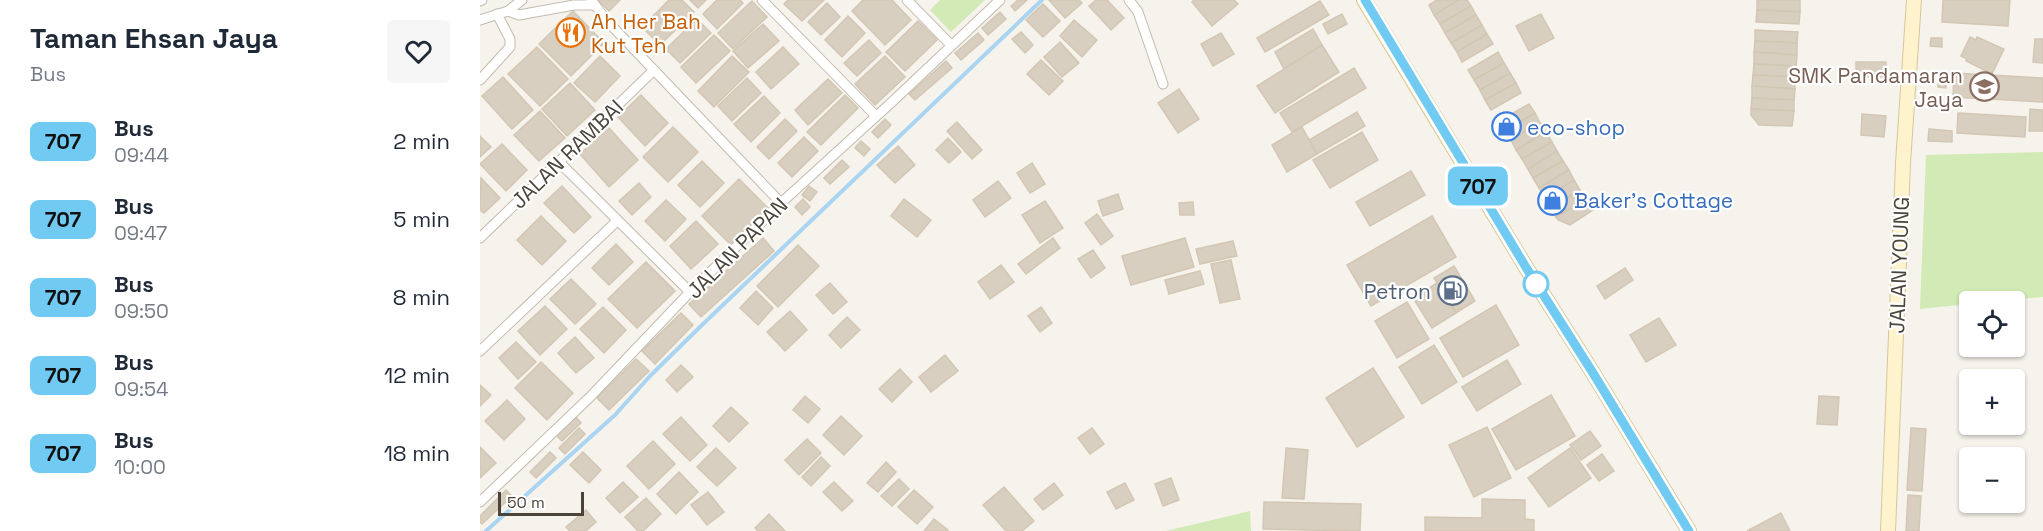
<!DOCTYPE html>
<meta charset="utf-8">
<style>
:root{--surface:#fff;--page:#f6f6f7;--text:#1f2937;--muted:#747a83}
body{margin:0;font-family:"Space Grotesk",sans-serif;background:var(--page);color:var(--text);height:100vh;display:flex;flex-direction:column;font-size:22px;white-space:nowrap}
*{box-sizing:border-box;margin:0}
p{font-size:20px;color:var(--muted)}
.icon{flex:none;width:33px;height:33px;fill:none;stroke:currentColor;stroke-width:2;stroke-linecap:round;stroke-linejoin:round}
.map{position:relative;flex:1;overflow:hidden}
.side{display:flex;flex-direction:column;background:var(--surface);width:480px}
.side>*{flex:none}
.badge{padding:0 12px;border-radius:9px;font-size:21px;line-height:39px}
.tools{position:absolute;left:1479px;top:291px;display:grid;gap:12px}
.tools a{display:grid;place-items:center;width:66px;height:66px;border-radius:6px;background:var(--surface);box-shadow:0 2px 4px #0004;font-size:30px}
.scale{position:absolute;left:18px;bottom:15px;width:86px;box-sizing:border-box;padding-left:6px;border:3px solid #4b4439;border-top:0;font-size:16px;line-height:21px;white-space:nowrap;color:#4b4439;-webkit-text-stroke:4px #fff;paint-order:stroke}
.map>.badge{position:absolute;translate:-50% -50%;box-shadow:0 0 0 3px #fff}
.round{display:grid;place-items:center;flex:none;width:63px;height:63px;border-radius:6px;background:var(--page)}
.overview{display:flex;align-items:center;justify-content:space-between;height:102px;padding:0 30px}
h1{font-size:28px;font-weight:600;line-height:45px}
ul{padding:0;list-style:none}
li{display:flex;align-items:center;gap:18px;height:78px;padding:0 30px}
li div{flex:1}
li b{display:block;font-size:22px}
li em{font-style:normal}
li .badge{min-width:66px;font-weight:700;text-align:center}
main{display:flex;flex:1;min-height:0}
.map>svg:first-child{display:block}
.green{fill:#d2eab5}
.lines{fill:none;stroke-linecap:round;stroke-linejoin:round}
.stream{stroke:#a9d4f2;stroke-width:4}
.building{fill:#d8cfc1;stroke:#d3c7b4;stroke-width:1.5}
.minor-casing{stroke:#c2bbae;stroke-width:11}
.secondary-casing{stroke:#d6c79b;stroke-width:16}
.minor{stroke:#fff;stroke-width:9}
.secondary{stroke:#fff3cd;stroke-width:14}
.line-casing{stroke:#fff;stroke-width:14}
.line{stroke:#71caf2;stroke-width:9}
.stop-dot{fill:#fff;stroke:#71caf2;stroke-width:3}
.labels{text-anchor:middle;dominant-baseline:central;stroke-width:4.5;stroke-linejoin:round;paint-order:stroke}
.food-label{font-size:21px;fill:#c56008;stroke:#fff;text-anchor:start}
.education-label{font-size:21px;fill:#785e54;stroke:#fff;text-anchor:end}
.shop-label{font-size:21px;fill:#366cbe;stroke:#fff;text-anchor:start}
.street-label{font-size:21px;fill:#4b4439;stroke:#fff}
.service-label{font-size:21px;fill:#4e5e75;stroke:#fff;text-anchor:end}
</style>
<main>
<section class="side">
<div class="overview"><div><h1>Taman Ehsan Jaya</h1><p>Bus</p></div><a class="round"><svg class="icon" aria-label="heart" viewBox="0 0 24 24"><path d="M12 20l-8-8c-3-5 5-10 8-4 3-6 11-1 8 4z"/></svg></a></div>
<ul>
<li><span class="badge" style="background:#71caf2;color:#111">707</span><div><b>Bus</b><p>09:44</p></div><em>2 min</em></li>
<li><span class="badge" style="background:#71caf2;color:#111">707</span><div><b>Bus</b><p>09:47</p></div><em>5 min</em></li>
<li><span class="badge" style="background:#71caf2;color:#111">707</span><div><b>Bus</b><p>09:50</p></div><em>8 min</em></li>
<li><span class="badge" style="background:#71caf2;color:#111">707</span><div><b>Bus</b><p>09:54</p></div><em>12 min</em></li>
<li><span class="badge" style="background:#71caf2;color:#111">707</span><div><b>Bus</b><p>10:00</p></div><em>18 min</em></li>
</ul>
</section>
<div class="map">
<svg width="1563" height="531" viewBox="0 0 1563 531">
<rect width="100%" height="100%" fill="#f6f3ec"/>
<g class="green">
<polygon points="460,0 505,0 471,32 450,10"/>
<polygon points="1563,152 1563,297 1519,301 1490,302 1489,304 1440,309 1446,155"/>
<polygon points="770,511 771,531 686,531"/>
</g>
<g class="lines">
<polyline class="stream" points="6,531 135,415 170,376 223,324 562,0"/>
</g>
<g class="building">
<polygon points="118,0 140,0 129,11"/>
<polygon points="189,0 202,0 214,12 180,45 162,27"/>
<polygon points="210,0 226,0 218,8"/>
<polygon points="237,0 260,0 263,3 237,29 223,14"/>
<polygon points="308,0 344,0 322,21 304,4"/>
<polygon points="383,0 412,0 431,20 405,45 372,11"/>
<polygon points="538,0 547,0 535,11 531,6"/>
<polygon points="569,0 599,0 602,3 585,18"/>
<polygon points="616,0 627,0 644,18 631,30 609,6"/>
<polygon points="714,0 754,0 758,4 732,26 712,2"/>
<polygon points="957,0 979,0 954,15 949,5"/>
<polygon points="979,0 987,0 991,6 960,24 954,15"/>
<polygon points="1277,0 1320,0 1320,12 1277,10"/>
<polygon points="1463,0 1530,0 1528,26 1462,22"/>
<polygon points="272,1 287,17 253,49 238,33"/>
<polygon points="840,1 849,15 785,52 777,38"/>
<polygon points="347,3 360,17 341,35 328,22"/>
<polygon points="563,4 580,21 563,37 546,20"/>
<polygon points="991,6 996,15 965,33 960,24"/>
<polygon points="1277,10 1320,12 1319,24 1276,22"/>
<polygon points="93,11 124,43 91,76 59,44"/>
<polygon points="520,12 526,19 508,35 502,28"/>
<polygon points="862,14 867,24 848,34 843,24"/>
<polygon points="1061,14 1074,38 1049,51 1036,26"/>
<polygon points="996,15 1002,25 971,43 965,33"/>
<polygon points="368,16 385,33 362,57 345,40"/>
<polygon points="217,19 231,33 200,63 186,49"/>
<polygon points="594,20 617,40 602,57 580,36"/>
<polygon points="438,21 457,40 425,71 406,52"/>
<polygon points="283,24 299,41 268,68 253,51"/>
<polygon points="1002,25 1007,34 977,52 971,43"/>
<polygon points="833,29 842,45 804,69 795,52"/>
<polygon points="1275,30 1318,32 1317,43 1275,41"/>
<polygon points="541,32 553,45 545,53 532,39"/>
<polygon points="498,33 504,40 481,60 475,53"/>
<polygon points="741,33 754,54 733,66 721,44"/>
<polygon points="1007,34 1013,44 982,62 977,52"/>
<polygon points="234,35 250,51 216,83 201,67"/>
<polygon points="1490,37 1496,40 1497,37 1524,49 1512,74 1486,61 1487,59 1481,56"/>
<polygon points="1451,38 1462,38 1462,47 1450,46"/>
<polygon points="1555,39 1563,39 1563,63 1553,62"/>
<polygon points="389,40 401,53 377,76 364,63"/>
<polygon points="1275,41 1317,43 1317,55 1274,52"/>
<polygon points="580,42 599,63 582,77 564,57"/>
<polygon points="842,45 859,72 795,113 777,86"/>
<polygon points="57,47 88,79 60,106 28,74"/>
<polygon points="303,47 319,64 291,89 276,72"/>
<polygon points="1018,52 1024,63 994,80 988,70"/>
<polygon points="1274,52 1317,55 1316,66 1274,64"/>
<polygon points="120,56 140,76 115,102 94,83"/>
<polygon points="252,56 269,72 234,107 218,91"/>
<polygon points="405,56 425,77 395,105 375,84"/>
<polygon points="561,60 583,81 569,95 547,74"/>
<polygon points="466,61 472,68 435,100 429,94"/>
<rect x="1376" y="62" width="30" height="15"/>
<polygon points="1024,63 1030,73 1000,90 994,80"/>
<polygon points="1274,64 1316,66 1315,77 1273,75"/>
<polygon points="874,68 886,88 812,132 800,113"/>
<polygon points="1030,73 1036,83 1005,100 1000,90"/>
<polygon points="1474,73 1563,78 1563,102 1473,97"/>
<polygon points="1273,75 1315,77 1315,89 1272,86"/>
<polygon points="1459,76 1467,77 1466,88 1458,87"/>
<polygon points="23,77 53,110 32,129 2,96"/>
<polygon points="267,78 281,93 252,121 238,106"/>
<polygon points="348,79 362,93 328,125 315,110"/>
<polygon points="90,83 115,110 87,136 62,109"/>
<polygon points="1036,83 1041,93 1011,110 1005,100"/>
<polygon points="1272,86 1315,89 1314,100 1272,98"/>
<polygon points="699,89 719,119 698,133 678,103"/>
<polygon points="161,95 188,123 165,146 138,117"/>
<polygon points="365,95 378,108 341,145 327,132"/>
<polygon points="284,96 300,113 271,142 254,124"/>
<polygon points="1272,98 1314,100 1314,111 1271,109"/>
<polygon points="1049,104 1055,113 1025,131 1019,121"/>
<polygon points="1271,109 1314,111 1312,126 1279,125 1271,115"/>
<polygon points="1550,109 1563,110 1563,131 1549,131"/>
<polygon points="60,111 85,138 59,161 34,135"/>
<polygon points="877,112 885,126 837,154 829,140"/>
<polygon points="1055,113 1060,123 1031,140 1025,131"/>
<polygon points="1478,113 1546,117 1545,137 1477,133"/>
<polygon points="1382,114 1406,116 1404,137 1381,135"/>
<polygon points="305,119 317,131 289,159 277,147"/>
<polygon points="405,119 411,125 398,138 392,132"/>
<polygon points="477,122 502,150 492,159 467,131"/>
<polygon points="1060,123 1066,132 1036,150 1031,140"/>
<polygon points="193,127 218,152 188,182 163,157"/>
<polygon points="822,127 837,154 807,172 792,145"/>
<polygon points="129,128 158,160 129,187 100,154"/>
<polygon points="1449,129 1472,131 1472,142 1448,141"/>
<polygon points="882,132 898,160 850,188 833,160"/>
<polygon points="1066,132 1072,142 1042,159 1036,150"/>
<polygon points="0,136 11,147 0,157"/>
<polygon points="324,137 338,151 312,177 298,163"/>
<polygon points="468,138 481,152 469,163 456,150"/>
<polygon points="381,141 390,149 384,156 375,148"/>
<polygon points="1072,142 1077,151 1048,169 1042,159"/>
<polygon points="22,144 47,170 26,191 0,164"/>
<polygon points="418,146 435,165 415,183 397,165"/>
<polygon points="1077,151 1083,161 1053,178 1048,169"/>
<polygon points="362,160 369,167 350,184 344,178"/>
<polygon points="222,161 244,183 220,207 198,185"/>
<polygon points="1083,161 1089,170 1059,188 1053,178"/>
<polygon points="552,163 565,184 550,193 537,173"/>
<polygon points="1089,170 1094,180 1065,198 1059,188"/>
<polygon points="931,171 945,195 890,226 876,202"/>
<polygon points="1,178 20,198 4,213 0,210"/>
<polygon points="259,179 288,208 251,245 222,216"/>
<polygon points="1094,180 1100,190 1071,207 1065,198"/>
<polygon points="518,181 531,198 505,217 493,200"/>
<polygon points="159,183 171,197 152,215 139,201"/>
<polygon points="82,186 111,217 94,233 64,203"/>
<polygon points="329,186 337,192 330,201 322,195"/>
<polygon points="1100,190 1106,199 1076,217 1071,207"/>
<polygon points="638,194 643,209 623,216 618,201"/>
<polygon points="323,199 330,207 322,215 315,207"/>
<polygon points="424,199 451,220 437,237 411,216"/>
<polygon points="1106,199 1113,210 1090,225 1078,220 1076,217"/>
<polygon points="186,200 206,219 185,241 165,221"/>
<polygon points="565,201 583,228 560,243 542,215"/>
<polygon points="713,202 714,215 700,215 699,203"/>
<polygon points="617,214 633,236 621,245 605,223"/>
<polygon points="61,216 86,241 62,265 37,240"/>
<polygon points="952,216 976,257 891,306 867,265"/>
<polygon points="216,221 238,244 211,269 190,246"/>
<polygon points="283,238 294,251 221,317 209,304"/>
<polygon points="573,238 580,248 546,274 538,264"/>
<polygon points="705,238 714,267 651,285 642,256"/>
<polygon points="753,241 757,256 720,264 716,249"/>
<polygon points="136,244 153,262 129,285 112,268"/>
<polygon points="318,245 339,266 298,307 277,286"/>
<polygon points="613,250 625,268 611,278 598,259"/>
<polygon points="751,260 760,299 740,303 731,264"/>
<polygon points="166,262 195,291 157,328 128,299"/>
<polygon points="521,265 534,282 510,299 498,282"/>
<polygon points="974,266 995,301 976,313 954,278"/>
<polygon points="1145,268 1153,280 1125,299 1117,286"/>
<polygon points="720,271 724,284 689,294 685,280"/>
<polygon points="91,279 116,304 95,324 70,299"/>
<polygon points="350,283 367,302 353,314 336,295"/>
<polygon points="957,283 976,313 952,328 933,298"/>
<polygon points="276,291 293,308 278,325 260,308"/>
<polygon points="927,302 949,339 917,358 895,321"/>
<polygon points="1016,305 1039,345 983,377 960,338"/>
<polygon points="65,306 87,329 60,355 38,331"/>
<polygon points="123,307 146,330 124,353 100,329"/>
<polygon points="561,307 572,323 560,332 548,316"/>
<polygon points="310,311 327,330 305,351 287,332"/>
<polygon points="201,313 213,325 175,364 162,351"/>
<polygon points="367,317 380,330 361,348 349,335"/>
<polygon points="1179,318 1196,345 1166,362 1150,335"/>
<polygon points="95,337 114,358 96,373 78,353"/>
<polygon points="36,342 56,362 38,379 19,358"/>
<polygon points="954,345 977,382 942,404 919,367"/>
<polygon points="465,355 478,371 451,392 439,377"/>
<polygon points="156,359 169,371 129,410 117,398"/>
<polygon points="1027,360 1041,384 997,411 982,387"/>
<polygon points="61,362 93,393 67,420 35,388"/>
<polygon points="201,365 213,377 197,392 186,380"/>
<polygon points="893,368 924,417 877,447 846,398"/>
<polygon points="420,369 432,382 412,402 399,389"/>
<polygon points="0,385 11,395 0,406"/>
<polygon points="1071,395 1095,436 1036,470 1012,429"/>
<polygon points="325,396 340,409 328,423 313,410"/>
<polygon points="1339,396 1359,397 1357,425 1337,424"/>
<polygon points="27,400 45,419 24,440 5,421"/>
<polygon points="251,407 268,423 249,442 233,426"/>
<polygon points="361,416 382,436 364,455 343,435"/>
<polygon points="96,417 101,423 82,441 76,435"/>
<polygon points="201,417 227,445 210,461 183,434"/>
<polygon points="1007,427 1031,478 994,497 969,445"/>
<polygon points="99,428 105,434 85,454 79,448"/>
<polygon points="612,428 624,444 610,454 598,438"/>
<polygon points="1431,428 1446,429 1442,491 1427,490"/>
<polygon points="1110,431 1121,446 1101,460 1090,445"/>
<polygon points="327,439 341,453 319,475 305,460"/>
<polygon points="173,441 195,464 169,489 147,466"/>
<polygon points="0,447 16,463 0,478"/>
<polygon points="236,448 256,468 237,486 217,467"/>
<polygon points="806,448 828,450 824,499 802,498"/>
<polygon points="1090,448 1111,478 1069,507 1048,478"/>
<polygon points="70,452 76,458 56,478 50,472"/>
<polygon points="103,452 121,470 109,483 90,465"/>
<polygon points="1122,454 1134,471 1119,481 1107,465"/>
<polygon points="341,457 350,466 331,486 322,477"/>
<polygon points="406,462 416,472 398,492 387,483"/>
<polygon points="199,472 218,492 196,514 177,494"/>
<polygon points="691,478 699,500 683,506 675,484"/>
<polygon points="419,479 429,489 412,506 401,496"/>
<polygon points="143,482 158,497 140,513 126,498"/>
<polygon points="354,482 373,501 362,511 343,492"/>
<polygon points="574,483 583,495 563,510 554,499"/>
<polygon points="645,483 654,500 636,509 627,492"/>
<polygon points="524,487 554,521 542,531 526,531 503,505"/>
<polygon points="26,490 32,496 2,524 0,522 0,516"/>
<polygon points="434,490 453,507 437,524 418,507"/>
<polygon points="228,492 244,512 227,525 211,505"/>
<polygon points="1428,495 1441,496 1439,531 1426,531"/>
<polygon points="166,498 181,514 163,531 158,531 145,517"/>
<polygon points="1002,499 1045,500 1045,519 1054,520 1054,531 945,531 945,517 1002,518"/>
<polygon points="784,502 881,504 880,531 783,529"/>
<polygon points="106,510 116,522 106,531 90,531 86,527"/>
<polygon points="1301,513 1310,531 1267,531"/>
<polygon points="289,514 305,531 278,531 275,528"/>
<polygon points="454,519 468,530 467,531 444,531"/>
</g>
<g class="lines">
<defs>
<g id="minor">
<polyline points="111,0 128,22 301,203"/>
<polyline points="282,0 396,116"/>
<polyline points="427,0 471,45"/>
<polyline points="649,0 658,12 683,84"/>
<polyline points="0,1 2,0"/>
<polyline points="28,11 39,15 94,5 115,5"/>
<polyline points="0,20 28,11 42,0"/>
<polyline points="0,80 30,47 30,39 17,14"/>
<polyline points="79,162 210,292"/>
<polyline points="0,238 174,70"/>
<polyline points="0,351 137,221"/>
<polyline points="0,502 110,397 210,292 301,203 413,101 520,0"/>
</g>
<g id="secondary">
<polyline points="884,0 1047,269 1113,373 1209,531"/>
<polyline points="1408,531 1423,163 1434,0"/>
</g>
</defs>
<use href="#minor" class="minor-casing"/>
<use href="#secondary" class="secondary-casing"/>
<use href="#minor" class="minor"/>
<use href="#secondary" class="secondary"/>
</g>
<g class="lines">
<defs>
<polyline id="line" points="885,0 1047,269 1113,373 1209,531"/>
</defs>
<use href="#line" class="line-casing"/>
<use href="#line" class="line"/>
</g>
<defs>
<symbol id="restaurant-ring" viewBox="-11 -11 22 22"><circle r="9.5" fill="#fff" stroke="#e8710a" stroke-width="1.5"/><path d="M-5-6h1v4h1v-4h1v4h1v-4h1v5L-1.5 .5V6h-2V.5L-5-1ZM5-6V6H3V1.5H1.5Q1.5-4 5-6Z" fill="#e8710a"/></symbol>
<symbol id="school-ring" viewBox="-11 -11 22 22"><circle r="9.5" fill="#fff" stroke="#8d6e63" stroke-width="1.5"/><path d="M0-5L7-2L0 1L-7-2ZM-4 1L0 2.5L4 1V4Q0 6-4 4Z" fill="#8d6e63"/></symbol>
<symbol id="shop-ring" viewBox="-11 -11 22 22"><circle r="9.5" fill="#fff" stroke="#3f7fe0" stroke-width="1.5"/><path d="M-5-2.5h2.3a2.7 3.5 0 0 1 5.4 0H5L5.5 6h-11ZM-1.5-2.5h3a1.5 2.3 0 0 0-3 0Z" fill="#3f7fe0"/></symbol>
<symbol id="fuel-ring" viewBox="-11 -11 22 22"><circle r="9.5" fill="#fff" stroke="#5c6f8a" stroke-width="1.5"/><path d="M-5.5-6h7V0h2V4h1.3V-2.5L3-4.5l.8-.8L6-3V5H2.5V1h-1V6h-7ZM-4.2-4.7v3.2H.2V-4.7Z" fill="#5c6f8a"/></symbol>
</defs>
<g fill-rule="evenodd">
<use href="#restaurant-ring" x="74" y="16" width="33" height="33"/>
<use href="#school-ring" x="1488" y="70" width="33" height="33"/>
<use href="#shop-ring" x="1010" y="110" width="33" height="33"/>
<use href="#shop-ring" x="1056" y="184" width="33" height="33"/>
<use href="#fuel-ring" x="956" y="274" width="33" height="33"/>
</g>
<circle class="stop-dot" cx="1056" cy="284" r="12"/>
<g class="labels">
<g class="food-label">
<text x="111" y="21">Ah Her Bah<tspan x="111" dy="24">Kut Teh</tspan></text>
</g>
<g class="education-label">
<text x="1483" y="75">SMK Pandamaran<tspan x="1483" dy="24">Jaya</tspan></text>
</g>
<g class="shop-label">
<text x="1047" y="127">eco-shop</text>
<text x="1094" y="200">Baker's Cottage</text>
</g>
<g class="street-label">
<text transform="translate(87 154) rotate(-44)">JALAN RAMBAI</text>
<text transform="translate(257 248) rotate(-45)">JALAN PAPAN</text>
<text transform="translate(1419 265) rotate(-88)">JALAN YOUNG</text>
</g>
<g class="service-label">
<text x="951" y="291">Petron</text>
</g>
</g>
</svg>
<div class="tools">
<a><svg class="icon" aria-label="locate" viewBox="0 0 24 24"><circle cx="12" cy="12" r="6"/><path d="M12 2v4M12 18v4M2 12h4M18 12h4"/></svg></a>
<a>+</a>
<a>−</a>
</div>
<div class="scale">50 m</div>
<b class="badge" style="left:998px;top:186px;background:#71caf2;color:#111">707</b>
</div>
</main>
